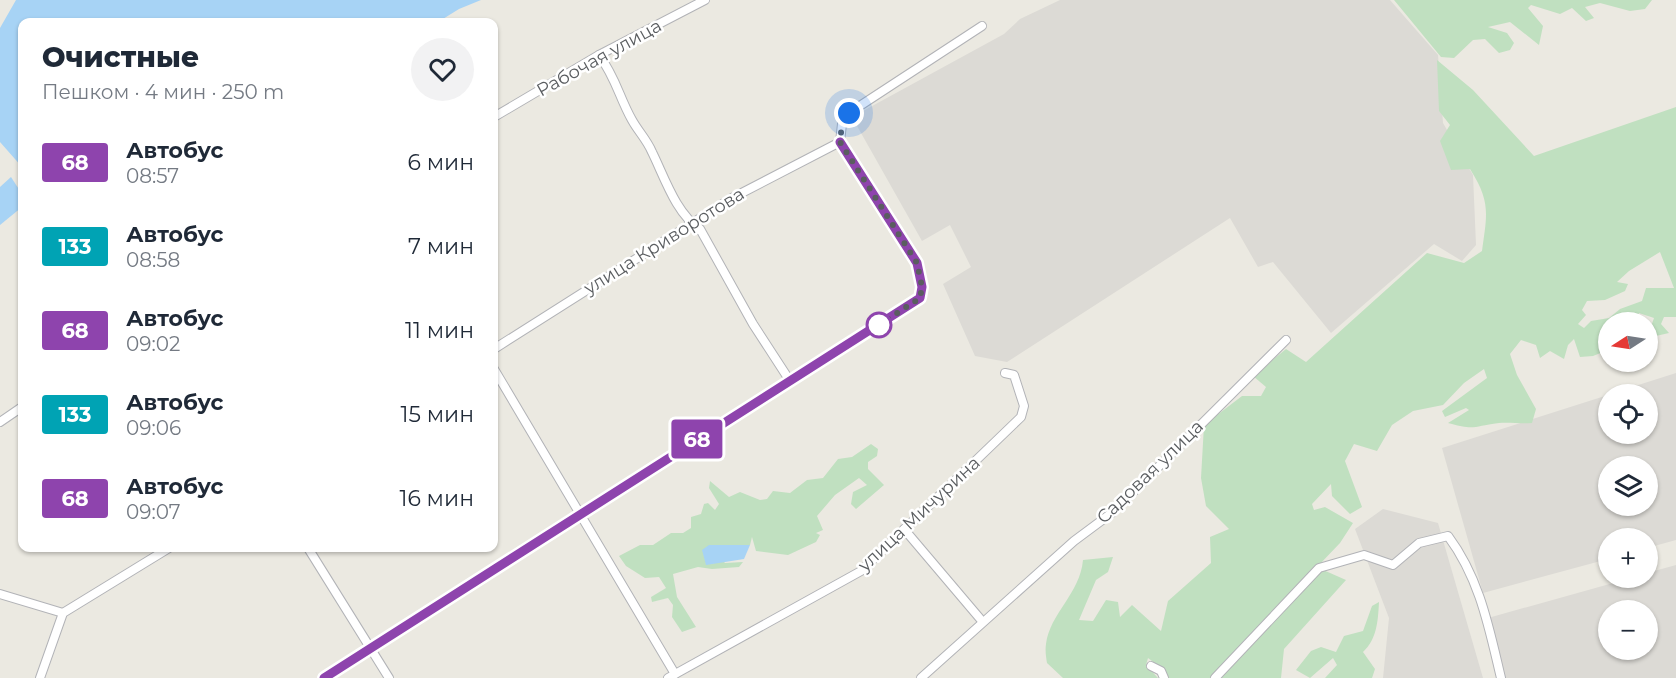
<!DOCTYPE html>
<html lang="ru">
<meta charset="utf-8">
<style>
:root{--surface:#fff;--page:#f2f2f3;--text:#1f2937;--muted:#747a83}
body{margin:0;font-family:Montserrat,sans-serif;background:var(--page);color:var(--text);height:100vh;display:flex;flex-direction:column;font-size:22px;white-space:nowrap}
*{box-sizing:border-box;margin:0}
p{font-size:20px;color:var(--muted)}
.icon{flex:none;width:33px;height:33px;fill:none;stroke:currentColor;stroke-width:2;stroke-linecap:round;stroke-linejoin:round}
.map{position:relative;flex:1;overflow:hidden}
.details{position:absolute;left:18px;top:18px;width:480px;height:534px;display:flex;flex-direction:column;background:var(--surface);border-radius:12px;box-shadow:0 2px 4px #0004}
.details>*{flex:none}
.badge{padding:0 12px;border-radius:4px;font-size:21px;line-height:39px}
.needle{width:39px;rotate:258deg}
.tools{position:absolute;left:1598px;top:312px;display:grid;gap:12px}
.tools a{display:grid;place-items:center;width:60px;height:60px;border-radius:50%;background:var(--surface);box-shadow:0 2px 4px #0004;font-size:30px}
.you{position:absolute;width:30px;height:30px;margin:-15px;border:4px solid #fff;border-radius:50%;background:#1a73e8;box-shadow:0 0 0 9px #1a73e833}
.map>.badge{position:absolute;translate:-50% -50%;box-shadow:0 0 0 3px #fff}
.round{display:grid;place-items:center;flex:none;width:63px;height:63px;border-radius:32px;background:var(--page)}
.summary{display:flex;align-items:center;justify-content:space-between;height:102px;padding:0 24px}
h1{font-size:28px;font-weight:800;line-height:45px}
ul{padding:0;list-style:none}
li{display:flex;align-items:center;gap:18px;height:84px;padding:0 24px}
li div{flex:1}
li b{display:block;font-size:22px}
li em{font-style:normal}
li .badge{min-width:66px;font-weight:700;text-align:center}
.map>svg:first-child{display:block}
.industrial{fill:#dcdad5;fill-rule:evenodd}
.green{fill:#c0e0c0;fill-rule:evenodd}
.water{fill:#a7d3f5}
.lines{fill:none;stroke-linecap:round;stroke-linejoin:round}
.minor-casing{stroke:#b2b3b7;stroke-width:10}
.minor{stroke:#fff;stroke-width:8}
.line-casing{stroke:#fff;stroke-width:14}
.line{stroke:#8e44ad;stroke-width:9}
.walk{stroke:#5a5d60;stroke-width:6;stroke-dasharray:0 10.8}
.stop-dot{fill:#fff;stroke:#8e44ad;stroke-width:3}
.labels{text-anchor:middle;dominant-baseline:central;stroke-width:5;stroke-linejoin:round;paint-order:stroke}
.street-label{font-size:18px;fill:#5a5d60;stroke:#fff}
</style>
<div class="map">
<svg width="1676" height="678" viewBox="0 0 1676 678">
<rect width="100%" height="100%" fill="#ebe9e1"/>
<g class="industrial">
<polygon points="1060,0 1390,0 1438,55 1443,123 1473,175 1476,245 1462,261 1434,244 1331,333 1273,262 1258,267 1230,218 1007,362 975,356 943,284 971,267 950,225 922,241 852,117 1004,34 1020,19"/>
<path d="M1676 373V540L1647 548V538H1608V559L1483 593 1442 448 1608 395V434H1647V394H1610ZM1608 466H1647V506H1608Z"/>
<polygon points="1383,509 1438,523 1483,678 1383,678 1389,618 1355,529"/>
<path d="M1676 565V678H1504L1488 618 1631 578H1647V573ZM1608 610H1647V650H1608Z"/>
</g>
<g class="green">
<polygon points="1394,0 1652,0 1645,9 1630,11 1600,3 1585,7 1594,18 1586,21 1572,8 1560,14 1531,5 1528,8 1543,26 1539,45 1510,22 1488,27 1507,33 1514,43 1510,50 1499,53 1485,39 1473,40 1454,58 1441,57"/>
<path d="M1437 60 1473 90 1534 156 1676 107V317H1664L1661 324 1669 333 1647 338 1654 318 1639 313 1636 322H1608V350L1593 356 1580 357 1574 339 1568 345 1564 359 1550 351 1540 358 1536 345 1521 340 1510 354 1517 375 1536 409 1532 423C1521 424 1509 422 1499 423 1473 426 1476 431 1448 423L1469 410 1466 408 1445 417 1442 411 1487 378 1484 369 1464 383 1443 405 1413 411 1392 425 1377 451 1354 444 1345 461 1362 507 1350 514 1332 496 1331 484 1312 504 1314 510 1325 507 1353 523 1340 543 1211 678H1165L1164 670 1148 658 1146 665 1158 678H1063L1047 663C1046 657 1045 650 1046 644 1050 613 1080 594 1083 560L1113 557 1108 572 1096 580 1079 620 1093 621 1106 600 1118 602 1120 617 1132 605 1161 631 1168 601 1211 563 1210 537 1229 529 1206 506 1201 478 1204 425 1242 396H1261L1266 387 1253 376 1286 349 1306 362 1427 253 1464 263 1482 251C1487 214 1491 202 1470 169L1451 170 1440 141 1450 125 1439 111ZM1660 252 1674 288H1646L1642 301 1620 309 1609 318 1591 321 1584 328 1578 324 1586 315 1582 310 1587 301 1605 300 1625 291 1628 284 1617 282 1629 271Z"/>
<polygon points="871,444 878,449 877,456 868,462 868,469 884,485 856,509 851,504 853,492 867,485 859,478 835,495 817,516 823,530 816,533 820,535 816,542 788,555 756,551 752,537 750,545 709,545 725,563 743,562 739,567 712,569 698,567 673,574 677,597 696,627 682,632 672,617 673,605 668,598 652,602 651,597 666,588 659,577 645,578 626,566 619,556 640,545 653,545 671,533 683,533 691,528 691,517 701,514 704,504 708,503 715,510 719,504 709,488 710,481 729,497 740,492 760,500 767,499 773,491 790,493 807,480 823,478 838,459 852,457"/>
<polygon points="1321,569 1346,580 1284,649 1281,678 1218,678"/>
<path d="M1379 602C1378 621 1377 639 1363 652L1375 669 1372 678H1325L1337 665 1333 658 1310 678 1296 670 1311 651 1321 647 1336 652 1344 636 1363 631 1372 606Z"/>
</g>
<g class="water">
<polygon points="16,0 481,0 459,9 438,22 22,22 22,167 0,142 0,28"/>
<polygon points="11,177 22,194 22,207 0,225 0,187"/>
<polygon points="709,545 750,545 744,559 706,565 702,550"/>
</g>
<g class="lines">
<defs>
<g id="minor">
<path d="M599 55C616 78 619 97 632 120 638 131 647 140 652 152 664 176 676 214 700 229L753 324 790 381"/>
<polyline points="494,117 599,55 705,0"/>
<polyline points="840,142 842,124 849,113 982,26"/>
<polyline points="494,349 732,198 840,142"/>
<polyline points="494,369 675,674"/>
<polyline points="0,422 22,407"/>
<polyline points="904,529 982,621"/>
<polyline points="308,548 389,678"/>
<polyline points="0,594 63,613"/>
<polyline points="1151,666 1161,671 1164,678"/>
<polyline points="40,678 63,613 169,548"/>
<polyline points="324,678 919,298 922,287 917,263 840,142"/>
<polyline points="668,678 861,571 1021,417 1024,406 1014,375 1005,373"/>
<polyline points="921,678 1074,541 1113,512 1286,340"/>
<path d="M1215 678 1319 568 1364 555 1393 565 1419 543 1448 536C1480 579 1489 628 1501 678"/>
</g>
</defs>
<use href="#minor" class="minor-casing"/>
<use href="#minor" class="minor"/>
</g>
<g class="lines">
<defs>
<polyline id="line" points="324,678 920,298 922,287 917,263 840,142"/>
</defs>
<use href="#line" class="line-casing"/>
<use href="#line" class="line"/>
<polyline class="walk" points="849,113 842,124 840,142 917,263 922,287 920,298 879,325"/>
</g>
<circle class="stop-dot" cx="879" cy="325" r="12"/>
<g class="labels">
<g class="street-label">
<text transform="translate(599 58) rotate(-29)">Рабочая улица</text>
<text transform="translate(664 241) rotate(-32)">улица Криворотова</text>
<text transform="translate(1150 472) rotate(-44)">Садовая улица</text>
<text transform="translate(919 514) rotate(-43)">улица Мичурина</text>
</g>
</g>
</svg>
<div class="tools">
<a><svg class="needle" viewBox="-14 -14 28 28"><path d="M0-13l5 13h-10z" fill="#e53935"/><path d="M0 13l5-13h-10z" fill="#747a83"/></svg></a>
<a><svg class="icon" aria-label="locate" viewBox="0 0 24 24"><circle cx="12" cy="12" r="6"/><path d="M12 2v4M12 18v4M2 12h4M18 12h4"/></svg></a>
<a><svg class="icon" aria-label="layers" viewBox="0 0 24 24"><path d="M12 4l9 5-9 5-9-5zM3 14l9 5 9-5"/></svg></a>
<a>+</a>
<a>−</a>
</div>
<div class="you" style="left:849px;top:113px"></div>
<b class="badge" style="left:697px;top:439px;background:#8e44ad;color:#fff">68</b>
<section class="details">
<div class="summary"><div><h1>Очистные</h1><p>Пешком · 4 мин · 250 m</p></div><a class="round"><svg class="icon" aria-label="heart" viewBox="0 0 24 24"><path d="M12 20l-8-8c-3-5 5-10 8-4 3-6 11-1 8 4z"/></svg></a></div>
<ul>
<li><span class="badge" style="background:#8e44ad;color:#fff">68</span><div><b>Автобус</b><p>08:57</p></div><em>6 мин</em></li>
<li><span class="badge" style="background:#00a3b4;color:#fff">133</span><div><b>Автобус</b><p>08:58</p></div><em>7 мин</em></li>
<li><span class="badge" style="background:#8e44ad;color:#fff">68</span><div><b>Автобус</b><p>09:02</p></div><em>11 мин</em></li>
<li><span class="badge" style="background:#00a3b4;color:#fff">133</span><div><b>Автобус</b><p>09:06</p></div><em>15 мин</em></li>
<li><span class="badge" style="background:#8e44ad;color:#fff">68</span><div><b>Автобус</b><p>09:07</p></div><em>16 мин</em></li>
</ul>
</section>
</div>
